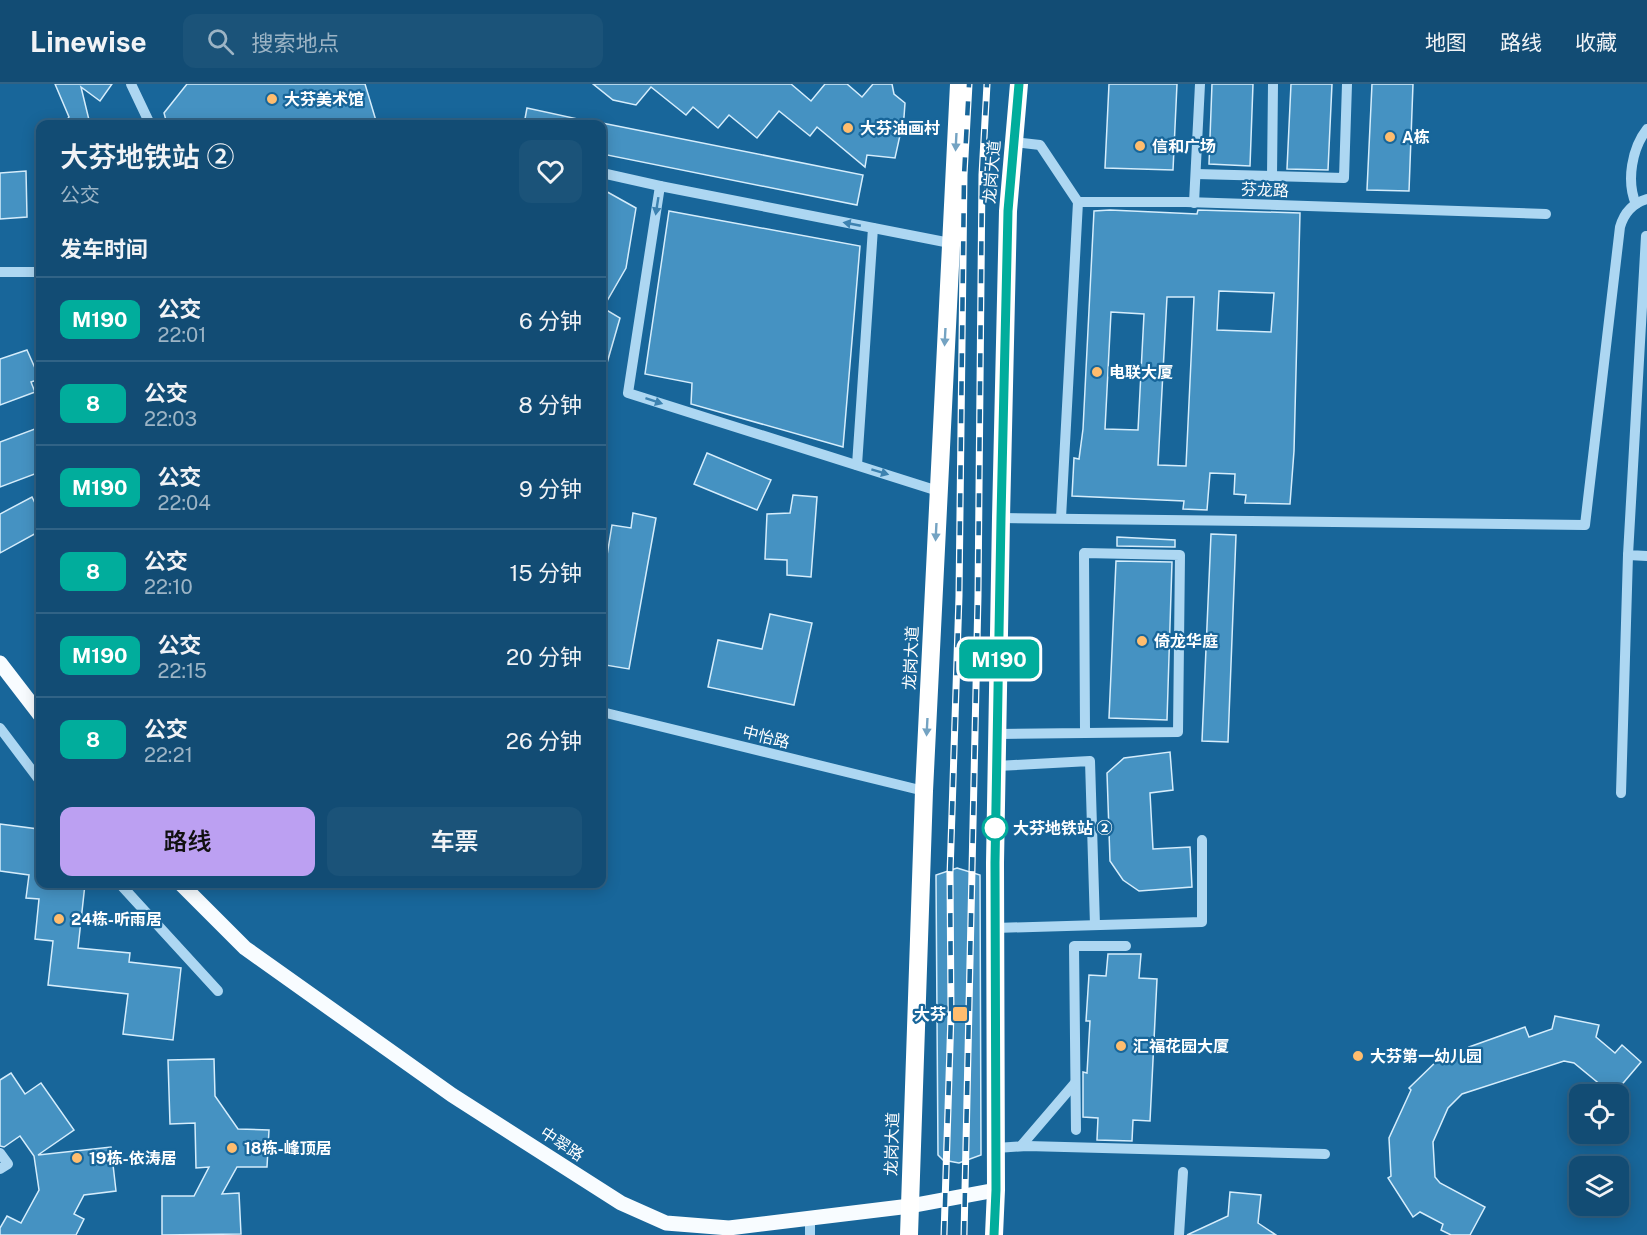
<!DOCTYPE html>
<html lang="zh">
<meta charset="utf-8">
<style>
:root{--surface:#124c74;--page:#1b5379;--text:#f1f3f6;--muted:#9cb4c5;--line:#316386;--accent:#bca0f2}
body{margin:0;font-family:"Public Sans","Noto Sans SC",sans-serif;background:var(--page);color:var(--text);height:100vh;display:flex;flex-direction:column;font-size:22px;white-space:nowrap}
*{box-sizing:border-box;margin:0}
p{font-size:20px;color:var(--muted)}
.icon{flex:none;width:33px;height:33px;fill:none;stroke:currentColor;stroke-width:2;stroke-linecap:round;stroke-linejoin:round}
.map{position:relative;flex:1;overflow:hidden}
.drawer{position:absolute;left:36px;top:36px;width:570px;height:768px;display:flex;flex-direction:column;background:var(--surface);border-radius:12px;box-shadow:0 3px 15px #0003,0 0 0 2px var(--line)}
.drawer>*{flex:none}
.badge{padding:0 12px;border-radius:9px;font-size:21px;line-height:39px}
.fabs{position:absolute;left:1569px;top:1000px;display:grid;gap:12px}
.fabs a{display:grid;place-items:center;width:60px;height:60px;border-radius:12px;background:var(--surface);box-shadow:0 3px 15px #0003,0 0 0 2px var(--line);font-size:30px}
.map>.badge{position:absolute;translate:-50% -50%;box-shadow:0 0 0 3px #fff}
h2{padding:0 24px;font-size:22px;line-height:54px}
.round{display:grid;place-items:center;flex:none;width:63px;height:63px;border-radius:12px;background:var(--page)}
.summary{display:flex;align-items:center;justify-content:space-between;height:102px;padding:0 24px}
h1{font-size:28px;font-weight:600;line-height:45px}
.action{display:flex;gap:12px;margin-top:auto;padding:12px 24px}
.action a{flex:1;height:69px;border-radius:12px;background:var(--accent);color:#111;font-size:24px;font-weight:600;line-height:69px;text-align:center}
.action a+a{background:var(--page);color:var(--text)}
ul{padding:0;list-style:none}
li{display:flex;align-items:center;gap:18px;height:84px;padding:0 24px;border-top:2px solid var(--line)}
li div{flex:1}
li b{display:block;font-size:22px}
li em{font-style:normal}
li .badge{min-width:66px;font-weight:700;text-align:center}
header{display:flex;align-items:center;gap:36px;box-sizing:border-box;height:84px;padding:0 30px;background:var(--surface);border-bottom:2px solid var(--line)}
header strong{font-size:28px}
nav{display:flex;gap:33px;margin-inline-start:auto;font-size:21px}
.search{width:420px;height:54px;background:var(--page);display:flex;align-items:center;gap:15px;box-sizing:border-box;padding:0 21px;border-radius:12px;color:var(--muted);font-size:22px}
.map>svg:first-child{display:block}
.building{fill:#4592c2;stroke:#d5edfc;stroke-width:1.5;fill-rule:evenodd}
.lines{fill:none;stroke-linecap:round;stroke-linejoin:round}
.minor{stroke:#add7f2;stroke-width:10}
.major{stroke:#f8fcff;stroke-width:15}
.highway{stroke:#fff;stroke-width:18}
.rail-casing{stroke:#fff;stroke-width:7}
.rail{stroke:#18669a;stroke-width:4.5;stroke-dasharray:14;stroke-linecap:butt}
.oneway{fill:#74a3c2}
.oneway2{fill:#3d82b0}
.line-casing{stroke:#fff;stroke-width:14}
.line{stroke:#01ad9c;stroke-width:9}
.poi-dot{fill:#ffbd6e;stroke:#18669a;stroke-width:2}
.stop-dot{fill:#fff;stroke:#01ad9c;stroke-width:3}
.labels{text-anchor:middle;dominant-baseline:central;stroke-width:4.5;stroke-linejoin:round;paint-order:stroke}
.poi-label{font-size:16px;font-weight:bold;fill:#fff;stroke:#18669a;text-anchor:start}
.street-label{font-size:16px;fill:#fff;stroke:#18669a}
.stop-label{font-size:16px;font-weight:bold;fill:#fff;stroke:#18669a;text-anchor:start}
</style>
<header>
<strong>Linewise</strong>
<div class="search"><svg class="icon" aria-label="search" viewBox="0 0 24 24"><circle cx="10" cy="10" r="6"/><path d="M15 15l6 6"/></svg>搜索地点</div>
<nav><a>地图</a><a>路线</a><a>收藏</a></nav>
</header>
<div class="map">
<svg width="1647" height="1151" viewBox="0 0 1647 1151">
<rect width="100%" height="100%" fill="#18669a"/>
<g class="building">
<polygon points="55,0 112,0 100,17 81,3 90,40 64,40 69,33"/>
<polygon points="187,0 365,0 377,40 167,40 164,29"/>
<polygon points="593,0 791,0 811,17 825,0 847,0 862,13 873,0 892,0 894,10 905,19 904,33 895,74 867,71 865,83 817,43 810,52 779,27 757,54 729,31 718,44 693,23 686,31 651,3 636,21 613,16"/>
<polygon points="1109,0 1177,0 1173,86 1105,84"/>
<polygon points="1212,0 1253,0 1250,82 1209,80"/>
<polygon points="1291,0 1332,0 1328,86 1287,85"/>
<polygon points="1372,0 1413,0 1409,107 1367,106"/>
<polygon points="527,24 578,35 578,40 524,40"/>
<polygon points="602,39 863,91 857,121 602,70"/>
<polygon points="26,87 27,133 0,135 0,89"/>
<polygon points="602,105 636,124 626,184 603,224 620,234 605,286 602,285"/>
<path d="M1110 126 1197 130 1198 126 1300 129 1294 367 1290 420 1245 419 1246 411 1234 410 1235 390 1210 389 1207 426 1183 425 1184 417 1072 412 1074 374 1079 375 1083 345 1094 127ZM1219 207 1274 209 1271 248 1217 246ZM1167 213H1194L1186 382 1158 381ZM1111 228 1144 230 1138 346 1105 345Z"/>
<polygon points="669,127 860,162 843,363 691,320 692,299 645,290"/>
<polygon points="27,266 35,284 40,282 40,295 31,298 35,308 0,321 0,275"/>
<polygon points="40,343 40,388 0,403 0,358"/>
<polygon points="707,369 771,396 757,426 694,400"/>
<polygon points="793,411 817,413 811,493 787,491 787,476 765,475 767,430 790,429"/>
<polygon points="32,413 40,429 40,447 0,469 0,430"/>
<polygon points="633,429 656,434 629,585 605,581 607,570 602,569 602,502 612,441 631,444"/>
<polygon points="1211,450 1236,451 1228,658 1202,657"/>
<polygon points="1117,453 1175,456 1175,463 1117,462"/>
<polygon points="1116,477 1172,478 1167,636 1109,634"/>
<polygon points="770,530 812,539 794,621 708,603 718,556 762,565"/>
<polygon points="1170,668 1173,706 1150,709 1153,765 1190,763 1192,803 1139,807 1123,796 1110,777 1107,689 1124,674"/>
<polygon points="0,740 38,745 36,762 40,763 40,800 85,800 78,864 130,869 129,878 181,884 173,956 123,950 128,910 48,901 53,857 35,855 39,815 26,814 29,791 0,787"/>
<polygon points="957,784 980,791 981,1071 959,1079 943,1076 938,1071 936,791"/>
<polygon points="1108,870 1141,870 1139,894 1157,895 1150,1037 1133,1036 1132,1057 1097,1056 1098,1034 1083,1033 1083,988 1087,989 1090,937 1086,937 1089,891 1106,892"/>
<polygon points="1555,932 1599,941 1596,953 1615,969 1622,961 1641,978 1613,1011 1574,979 1564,977 1462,1010 1448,1024 1433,1058 1435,1093 1440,1099 1485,1123 1470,1151 1451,1151 1441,1146 1443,1140 1420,1128 1413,1133 1388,1094 1391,1092 1389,1054 1411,1006 1409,1004 1442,972 1449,978 1472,970 1469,963 1525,943 1529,953 1552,945"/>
<polygon points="214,975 215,1012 238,1045 269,1046 267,1083 237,1083 222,1110 239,1109 241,1150 162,1151 162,1112 194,1112 209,1083 196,1084 195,1039 170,1040 168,976"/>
<polygon points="11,989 25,1010 41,999 74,1046 38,1071 111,1063 116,1107 84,1111 74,1130 84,1135 76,1151 0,1151 0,1144 7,1132 21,1139 39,1106 34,1072 20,1052 4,1063 0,1062 0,996"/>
<polygon points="1230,1108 1261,1111 1258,1139 1276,1151 1187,1151 1228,1132"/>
</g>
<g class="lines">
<g class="minor">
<polyline points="131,0 150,40"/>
<polyline points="1014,58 1040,61 1078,118 1186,118 1546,130"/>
<polyline points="602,89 660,102"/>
<polyline points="1196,90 1344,94 1347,0"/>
<polyline points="1272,92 1273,0"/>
<polyline points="1194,119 1200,0"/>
<path d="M1636 120C1626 97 1632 64 1647 45"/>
<polyline points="1646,152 1628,471 1647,472"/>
<polyline points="0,188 40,188"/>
<polyline points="857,381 873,144"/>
<polyline points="938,407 628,309 660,102 950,159"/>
<path d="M1001 434 1585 441 1620 143C1624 129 1633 119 1647 115"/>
<polyline points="1061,434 1078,118"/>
<polyline points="602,628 924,707"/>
<polyline points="0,644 40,697"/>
<polyline points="997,650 1178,648 1180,471 1084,469 1085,647"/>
<polyline points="997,682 1090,677 1095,841"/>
<polyline points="1621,709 1628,471"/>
<polyline points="120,800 218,907"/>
<polyline points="995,844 1202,838 1202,756"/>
<polyline points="1076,1046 1074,862 1126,862"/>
<polyline points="1021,1062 1075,999"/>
<polyline points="996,1064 1027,1062 1325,1070"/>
<polyline points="0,1069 8,1080 0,1085"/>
<polyline points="810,1151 810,1134"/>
<polyline points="1179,1151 1183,1088"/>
</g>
<g class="major">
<polyline points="0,579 40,631"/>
<polyline points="181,800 245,864 452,1011 621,1119 666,1139 729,1144 910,1122 996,1106"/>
</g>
<g class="highway">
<polyline points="909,1151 924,707 959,0"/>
<polyline points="994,1151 996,1106 995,779 1001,434 1008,127 1019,0"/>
</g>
<defs>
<g id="rail">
<polyline points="944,1151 951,930 950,790 959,512 964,91 969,0"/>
<polyline points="964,1151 978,512 982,91 987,0"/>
</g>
</defs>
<use href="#rail" class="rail-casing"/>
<use href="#rail" class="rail"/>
</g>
<defs><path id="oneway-solid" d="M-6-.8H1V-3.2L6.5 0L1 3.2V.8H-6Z" transform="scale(1.5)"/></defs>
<g class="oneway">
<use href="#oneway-solid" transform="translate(956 58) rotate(93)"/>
<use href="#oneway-solid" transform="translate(945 253) rotate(93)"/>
<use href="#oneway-solid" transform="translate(936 448) rotate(93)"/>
<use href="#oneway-solid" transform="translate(927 643) rotate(93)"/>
</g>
<g class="oneway2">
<use href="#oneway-solid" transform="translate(657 122) rotate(99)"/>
<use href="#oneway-solid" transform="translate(852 140) rotate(-169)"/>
<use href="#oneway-solid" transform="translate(654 317) rotate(18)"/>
<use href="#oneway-solid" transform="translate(880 388) rotate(17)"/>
</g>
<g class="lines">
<defs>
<polyline id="line" points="994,1151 996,1106 995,779 1001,434 1008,127 1019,0"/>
</defs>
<use href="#line" class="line-casing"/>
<use href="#line" class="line"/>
</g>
<g class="poi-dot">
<circle cx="272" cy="15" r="6"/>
<circle cx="848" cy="44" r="6"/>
<circle cx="1390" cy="53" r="6"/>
<circle cx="1140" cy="62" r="6"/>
<circle cx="1097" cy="288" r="6"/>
<circle cx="1142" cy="557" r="6"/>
<circle cx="59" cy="835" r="6"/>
<rect x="952" y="922" width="16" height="16" rx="3"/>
<circle cx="1121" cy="962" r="6"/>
<circle cx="1358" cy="972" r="6"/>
<circle cx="232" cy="1064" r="6"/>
<circle cx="77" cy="1074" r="6"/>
</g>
<circle class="stop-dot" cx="995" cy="744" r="12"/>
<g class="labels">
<g class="poi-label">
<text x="284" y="15">大芬美术馆</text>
<text x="860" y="44">大芬油画村</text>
<text x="1402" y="53">A栋</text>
<text x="1152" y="62">信和广场</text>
<text x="1109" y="288">电联大厦</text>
<text x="1154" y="557">倚龙华庭</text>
<text x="71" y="835">24栋-听雨居</text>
<text x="946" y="930" text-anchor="end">大芬</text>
<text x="1133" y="962">汇福花园大厦</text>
<text x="1370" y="972">大芬第一幼儿园</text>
<text x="244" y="1064">18栋-峰顶居</text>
<text x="89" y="1074">19栋-依涛居</text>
</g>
<g class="street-label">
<text transform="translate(992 88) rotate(-85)">龙岗大道</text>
<text transform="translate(1265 106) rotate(2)">芬龙路</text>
<text transform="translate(911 574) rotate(-87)">龙岗大道</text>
<text transform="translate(766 653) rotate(14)">中怡路</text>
<text transform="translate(562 1060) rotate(33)">中翠路</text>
<text transform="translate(892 1060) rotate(-88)">龙岗大道</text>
</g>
<g class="stop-label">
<text x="1013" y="744">大芬地铁站 ②</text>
</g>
</g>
</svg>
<div class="fabs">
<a><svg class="icon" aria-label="locate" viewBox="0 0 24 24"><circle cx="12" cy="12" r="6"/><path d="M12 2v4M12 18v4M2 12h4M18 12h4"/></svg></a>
<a><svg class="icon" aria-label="layers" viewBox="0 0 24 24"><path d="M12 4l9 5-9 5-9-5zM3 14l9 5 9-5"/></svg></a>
</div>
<b class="badge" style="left:999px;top:575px;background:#01ad9c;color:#fff">M190</b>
<section class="drawer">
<div class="summary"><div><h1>大芬地铁站 ②</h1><p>公交</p></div><a class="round"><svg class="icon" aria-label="heart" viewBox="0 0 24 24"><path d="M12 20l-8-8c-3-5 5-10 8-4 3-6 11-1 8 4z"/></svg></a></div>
<h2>发车时间</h2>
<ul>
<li><span class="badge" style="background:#01ad9c;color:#fff">M190</span><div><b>公交</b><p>22:01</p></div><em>6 分钟</em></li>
<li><span class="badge" style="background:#01ad9c;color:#fff">8</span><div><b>公交</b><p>22:03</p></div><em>8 分钟</em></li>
<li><span class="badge" style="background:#01ad9c;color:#fff">M190</span><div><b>公交</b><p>22:04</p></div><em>9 分钟</em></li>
<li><span class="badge" style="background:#01ad9c;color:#fff">8</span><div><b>公交</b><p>22:10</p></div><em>15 分钟</em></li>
<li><span class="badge" style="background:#01ad9c;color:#fff">M190</span><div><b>公交</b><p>22:15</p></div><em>20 分钟</em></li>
<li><span class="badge" style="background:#01ad9c;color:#fff">8</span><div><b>公交</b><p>22:21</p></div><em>26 分钟</em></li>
</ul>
<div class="action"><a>路线</a><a>车票</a></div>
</section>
</div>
